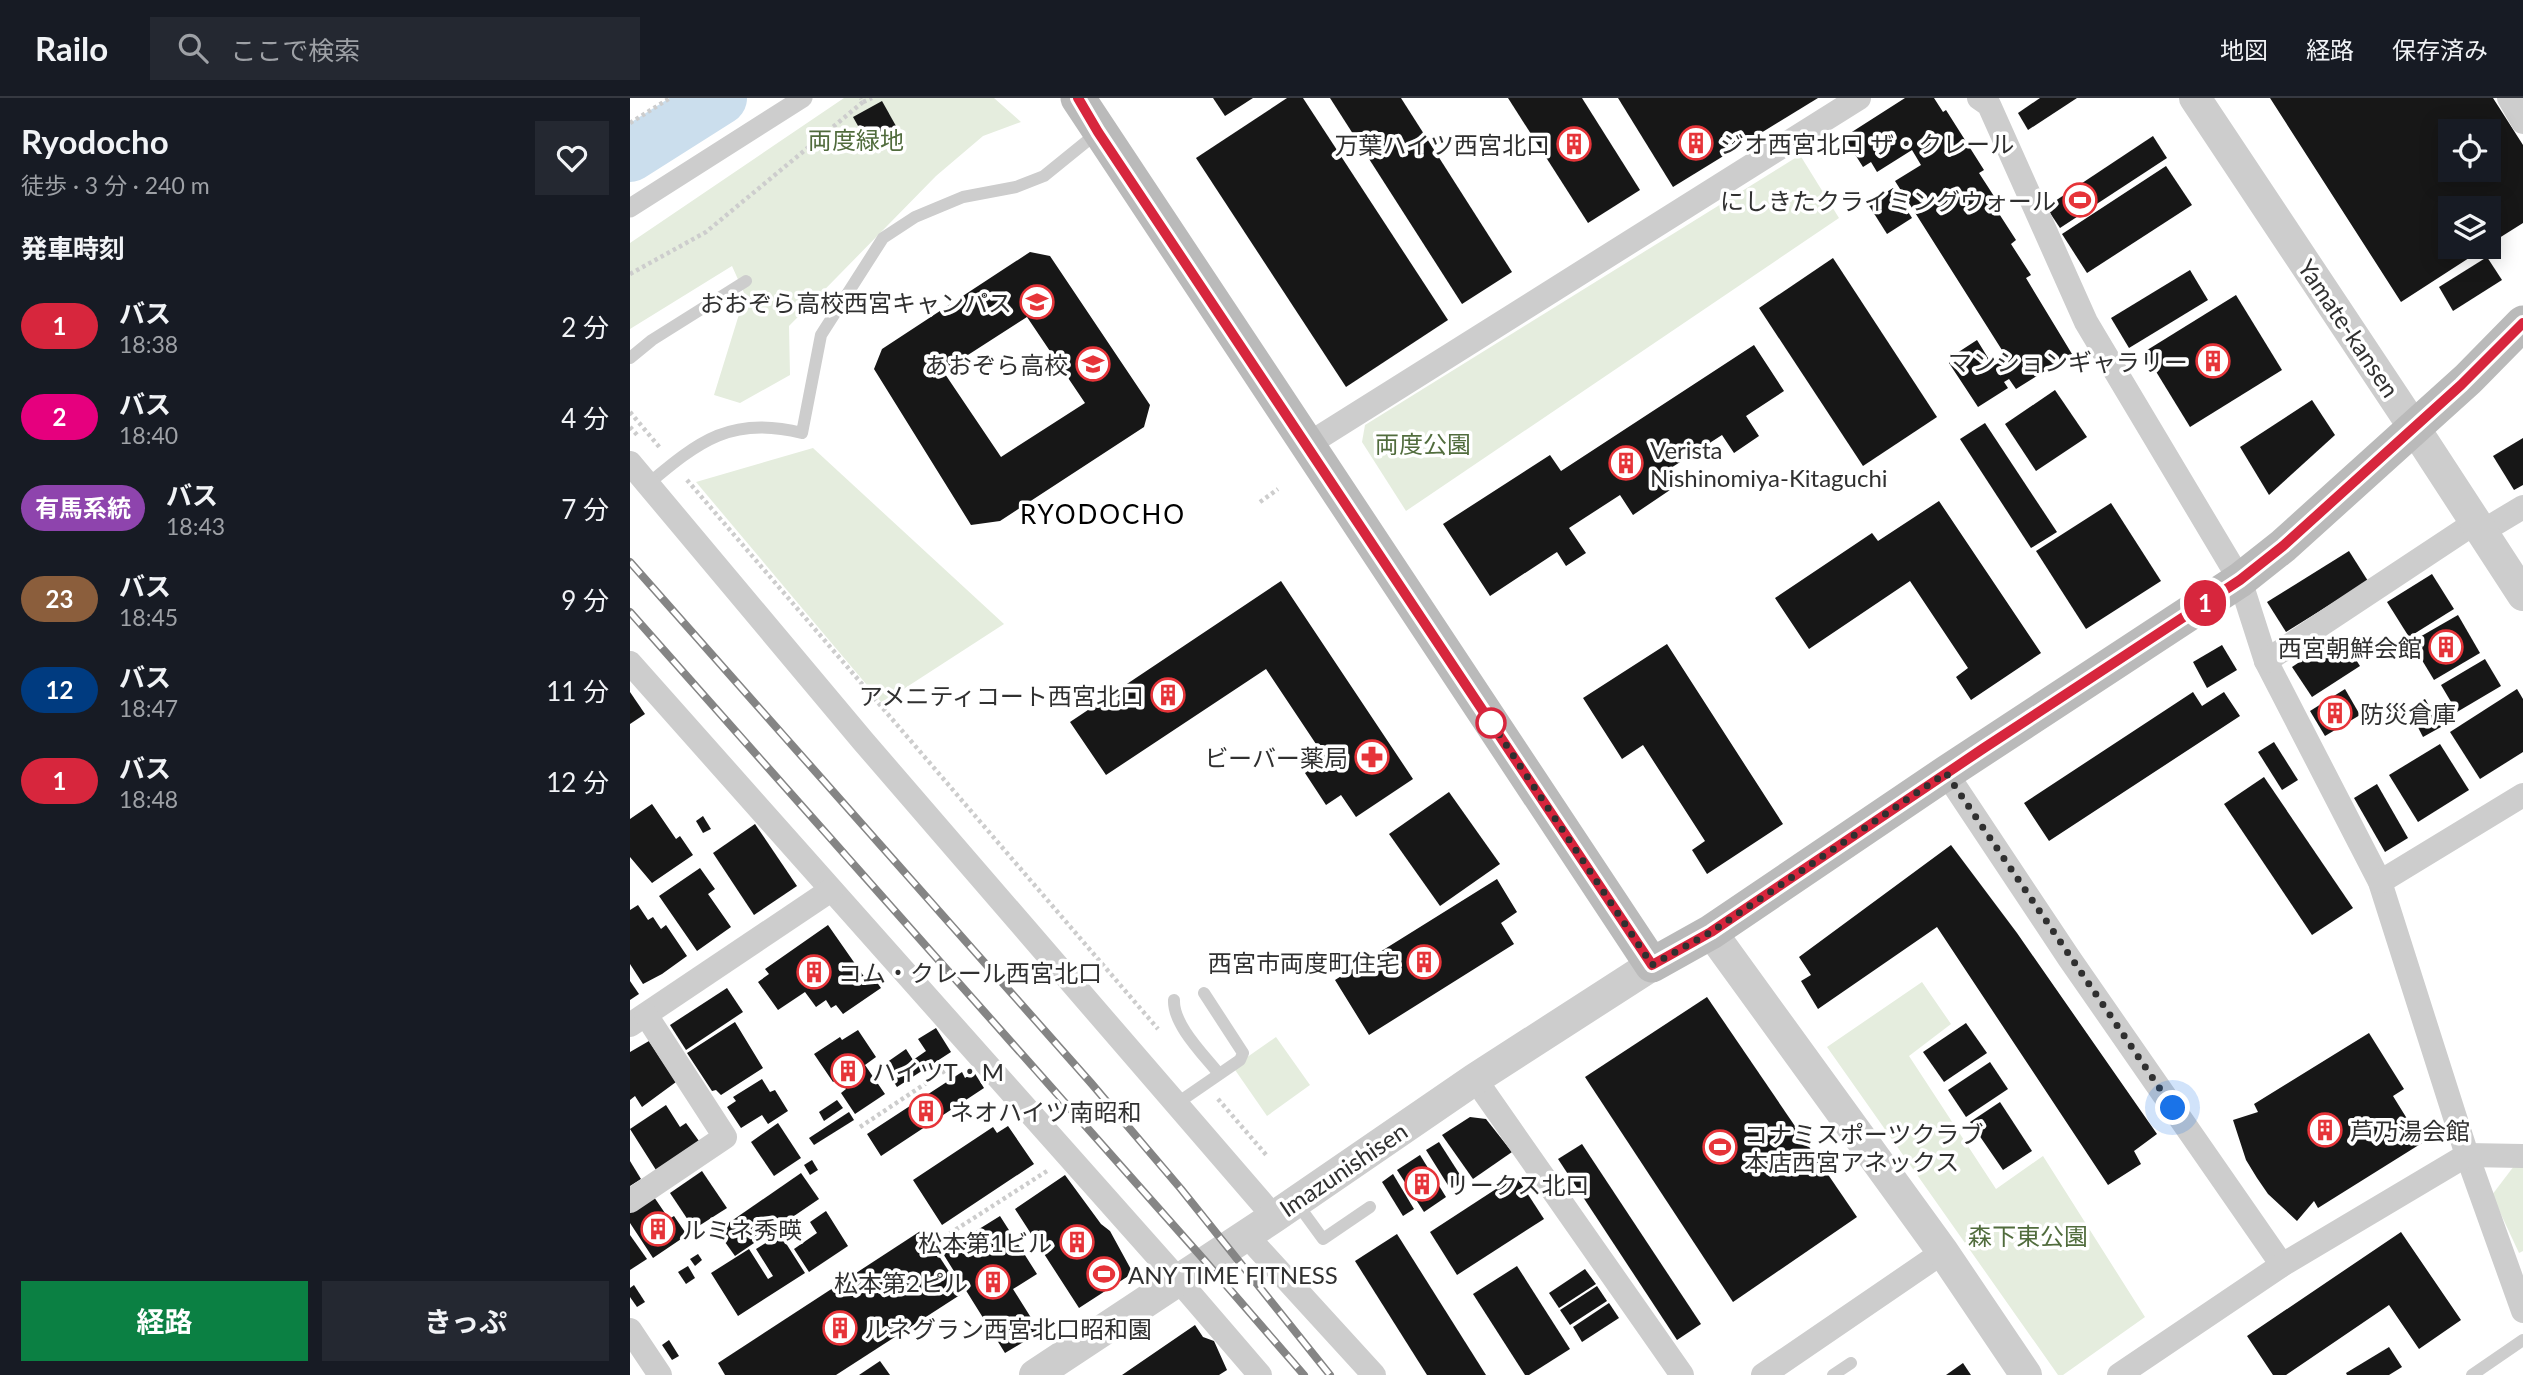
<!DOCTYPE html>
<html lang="ja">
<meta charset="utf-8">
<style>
:root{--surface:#171b24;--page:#242831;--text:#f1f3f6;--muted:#9ea1a6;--line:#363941;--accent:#0b8043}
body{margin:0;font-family:Lato,"Noto Sans JP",sans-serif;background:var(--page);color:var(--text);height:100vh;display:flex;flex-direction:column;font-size:26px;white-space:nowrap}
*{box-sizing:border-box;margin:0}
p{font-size:23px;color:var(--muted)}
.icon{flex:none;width:38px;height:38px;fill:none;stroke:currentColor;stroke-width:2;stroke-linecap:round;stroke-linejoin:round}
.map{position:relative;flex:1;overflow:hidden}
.panel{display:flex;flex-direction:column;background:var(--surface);width:630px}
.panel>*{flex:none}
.badge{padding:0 14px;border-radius:23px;font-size:24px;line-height:46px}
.buttons{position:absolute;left:1808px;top:21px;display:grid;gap:14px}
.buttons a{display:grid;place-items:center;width:63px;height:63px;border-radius:0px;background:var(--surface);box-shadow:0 4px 18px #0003;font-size:35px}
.you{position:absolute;width:35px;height:35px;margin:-18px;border:5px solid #fff;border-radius:50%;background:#1a73e8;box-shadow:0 0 0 10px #1a73e833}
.map>.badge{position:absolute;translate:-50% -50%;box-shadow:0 0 0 4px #fff}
h2{padding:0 21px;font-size:26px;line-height:63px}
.round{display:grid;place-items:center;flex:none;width:74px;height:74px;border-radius:0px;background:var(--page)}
.head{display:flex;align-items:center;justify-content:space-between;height:119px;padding:0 21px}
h1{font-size:33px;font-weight:700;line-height:52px}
.primary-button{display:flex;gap:14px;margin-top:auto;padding:14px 21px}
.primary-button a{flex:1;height:80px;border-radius:0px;background:var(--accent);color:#fff;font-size:28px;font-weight:700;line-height:80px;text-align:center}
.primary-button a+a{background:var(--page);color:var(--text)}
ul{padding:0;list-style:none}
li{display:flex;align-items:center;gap:21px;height:91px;padding:0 21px}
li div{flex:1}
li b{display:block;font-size:26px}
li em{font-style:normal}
li .badge{min-width:77px;font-weight:700;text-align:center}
header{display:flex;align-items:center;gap:42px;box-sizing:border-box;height:98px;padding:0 35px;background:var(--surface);border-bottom:2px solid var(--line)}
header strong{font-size:33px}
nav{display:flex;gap:38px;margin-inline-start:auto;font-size:24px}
.search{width:490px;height:63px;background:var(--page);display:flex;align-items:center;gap:18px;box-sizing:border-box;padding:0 24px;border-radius:0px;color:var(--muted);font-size:26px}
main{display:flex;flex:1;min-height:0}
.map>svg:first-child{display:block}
.green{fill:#e5edde}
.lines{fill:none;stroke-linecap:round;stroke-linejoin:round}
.river{stroke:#cbdeed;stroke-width:54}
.building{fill:#171717;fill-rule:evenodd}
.path{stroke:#cdcdcd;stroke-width:4.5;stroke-dasharray:3.5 3.5;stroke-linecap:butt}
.service{stroke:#cdcdcd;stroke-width:12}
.pedestrian{stroke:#cdcdcd;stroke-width:19}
.minor{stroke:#cdcdcd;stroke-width:24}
.tertiary{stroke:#cdcdcd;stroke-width:32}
.secondary{stroke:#bababa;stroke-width:35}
.rail-casing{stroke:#858585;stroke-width:8}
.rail{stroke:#fff;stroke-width:5;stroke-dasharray:16;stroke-linecap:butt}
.line-casing{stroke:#fff;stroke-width:16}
.line{stroke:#d7263d;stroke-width:10}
.walk{stroke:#303030;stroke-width:7;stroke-dasharray:0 12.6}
.stop-dot{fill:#fff;stroke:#d7263d;stroke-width:3.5}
.labels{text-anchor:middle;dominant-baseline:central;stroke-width:7;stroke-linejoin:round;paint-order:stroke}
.park-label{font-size:24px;fill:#516c3d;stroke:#fff}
.poi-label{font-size:24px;fill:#303030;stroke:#fff;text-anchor:start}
.street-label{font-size:24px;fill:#303030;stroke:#fff}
.neighbourhood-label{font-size:26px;letter-spacing:2px;fill:#000;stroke:#fff}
</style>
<header>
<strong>Railo</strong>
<div class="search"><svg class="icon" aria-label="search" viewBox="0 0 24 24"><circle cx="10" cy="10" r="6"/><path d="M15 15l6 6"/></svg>ここで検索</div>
<nav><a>地図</a><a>経路</a><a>保存済み</a></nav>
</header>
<main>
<section class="panel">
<div class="head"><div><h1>Ryodocho</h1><p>徒歩 · 3 分 · 240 m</p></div><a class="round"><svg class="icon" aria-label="heart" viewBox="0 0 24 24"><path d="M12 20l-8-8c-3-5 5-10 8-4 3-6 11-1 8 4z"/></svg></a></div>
<h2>発車時刻</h2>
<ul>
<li><span class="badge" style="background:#d7263d;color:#fff">1</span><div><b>バス</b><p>18:38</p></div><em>2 分</em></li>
<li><span class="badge" style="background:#e6007e;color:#fff">2</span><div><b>バス</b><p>18:40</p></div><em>4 分</em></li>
<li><span class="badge" style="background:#8e44ad;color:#fff">有馬系統</span><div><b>バス</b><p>18:43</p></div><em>7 分</em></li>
<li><span class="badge" style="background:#8b5e3c;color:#fff">23</span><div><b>バス</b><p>18:45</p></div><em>9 分</em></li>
<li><span class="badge" style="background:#003b80;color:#fff">12</span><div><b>バス</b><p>18:47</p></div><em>11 分</em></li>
<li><span class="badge" style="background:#d7263d;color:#fff">1</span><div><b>バス</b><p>18:48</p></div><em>12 分</em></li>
</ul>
<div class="primary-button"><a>経路</a><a>きっぷ</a></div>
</section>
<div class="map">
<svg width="1893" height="1277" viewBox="0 0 1893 1277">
<rect width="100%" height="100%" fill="#fff"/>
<g class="green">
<polygon points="214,0 364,0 391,24 353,38 306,78 159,228 160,277 110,305 84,297 115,197 102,168 0,231 0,145"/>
<polygon points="1170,57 1209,120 776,413 732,344 735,327"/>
<polygon points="183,350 374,526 252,605 66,384"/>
<polygon points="1292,884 1321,926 1279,958 1366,1091 1413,1058 1515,1219 1433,1277 1428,1277 1197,949"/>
<polygon points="646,939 680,987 637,1018 603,969"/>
<polygon points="1884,1068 1893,1068 1893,1153 1889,1155 1862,1097"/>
</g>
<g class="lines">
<polyline class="river" points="0,57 90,0"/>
</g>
<g class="building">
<polygon points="583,0 623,0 595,18"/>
<polygon points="657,0 673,0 818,222 716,289 566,60"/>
<polygon points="700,0 771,0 882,174 832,206"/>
<polygon points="878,0 952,0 1010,92 958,125"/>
<polygon points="988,0 1188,0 1043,89"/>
<polygon points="1275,0 1304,0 1313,14 1316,12 1354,72 1349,75 1371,109 1366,111 1386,142 1381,146 1401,177 1396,180 1442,256 1386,291 1379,281 1374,284 1378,290 1348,309 1319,265 1330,258 1327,255 1347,242 1363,268 1377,260 1265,83 1291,67 1282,52 1247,74 1241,64 1233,69 1214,39"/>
<polygon points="1410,0 1447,0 1398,32 1388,15"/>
<path d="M1640 0H1863L1893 47V125L1858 147V110H1820V149H1856L1771 204ZM1820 33H1858V72H1820Z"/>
<polygon points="252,3 266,28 237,44 223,19"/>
<polygon points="1523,38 1537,60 1430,130 1416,109"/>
<polygon points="1536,68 1562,107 1457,175 1432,136"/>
<polygon points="1263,90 1282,120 1257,136 1238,106"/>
<path d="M400 154 420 158 520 307 514 329 370 423 341 427 244 271 252 251ZM397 219 455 305 371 359 313 273Z"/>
<polygon points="1857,159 1872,182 1823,213 1809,189"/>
<polygon points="1203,160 1307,319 1233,368 1129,210"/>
<polygon points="1560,172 1578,202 1499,250 1481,220"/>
<polygon points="1606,197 1652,272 1560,329 1514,254"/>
<polygon points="1124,247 1154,293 1116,318 1129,338 1104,355 1092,337 1030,377 1040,392 1003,417 990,397 939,430 956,455 936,468 927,454 860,498 813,426 920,357 931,373"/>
<polygon points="1425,292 1457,339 1406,373 1375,326"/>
<polygon points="1682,302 1705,337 1639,397 1610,349"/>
<polygon points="1355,325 1427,434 1401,450 1330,341"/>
<polygon points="1893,340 1893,387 1884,392 1863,358"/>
<polygon points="1309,403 1411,555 1341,602 1326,579 1338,570 1280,483 1179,551 1145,500 1242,435 1248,443"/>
<polygon points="1481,405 1531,483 1456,531 1406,453"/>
<polygon points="1719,453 1738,483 1656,534 1637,504"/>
<polygon points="1802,476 1824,511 1779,539 1757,504"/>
<polygon points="651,483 783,681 726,719 711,697 696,707 675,675 696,661 636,571 476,677 440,624"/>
<polygon points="1828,517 1850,555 1804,582 1781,544"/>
<polygon points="1710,537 1730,568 1682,599 1662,569"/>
<polygon points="1037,546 1153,726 1077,776 1062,752 1075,743 1013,647 992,661 953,600"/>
<polygon points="1592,547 1607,572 1577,590 1563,564"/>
<polygon points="1855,561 1871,588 1827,614 1811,587"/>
<polygon points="1715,591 1730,617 1695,638 1680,613"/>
<polygon points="1887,591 1893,601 1893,654 1850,681 1820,634"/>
<polygon points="0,594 15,616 0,626"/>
<polygon points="1563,594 1572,608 1594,594 1610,618 1419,743 1394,705"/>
<polygon points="1795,601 1811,629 1793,639 1778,610"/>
<polygon points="1644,644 1668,682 1652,692 1628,654"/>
<polygon points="1810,646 1839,692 1788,724 1759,677"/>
<polygon points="1634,679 1723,810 1682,837 1594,706"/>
<polygon points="1747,686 1778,740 1755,754 1724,700"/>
<polygon points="819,694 870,766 810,808 759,736"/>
<polygon points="22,706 46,741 50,738 63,757 22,785 0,759 0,721"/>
<polygon points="73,718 81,731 73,735 66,723"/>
<polygon points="125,726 167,788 124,817 83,755"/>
<polygon points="1321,747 1387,835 1527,1036 1504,1053 1511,1066 1478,1087 1307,829 1188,911 1171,883 1181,877 1169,859"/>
<polygon points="70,770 85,791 78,796 101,829 67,853 29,798"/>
<polygon points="867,781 887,814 871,825 884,846 739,937 705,882"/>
<polygon points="8,807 18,822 23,819 31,831 36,827 57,858 32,876 13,886 0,866 0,812"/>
<polygon points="198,827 235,880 241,876 251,890 213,916 206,907 201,910 196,902 186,909 175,894 148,912 128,884 139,876 135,871"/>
<polygon points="0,883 9,896 0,902"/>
<polygon points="97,890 113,914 56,952 40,927"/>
<polygon points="1077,899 1227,1119 1103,1204 955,979"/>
<polygon points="105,924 133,970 91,997 86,992 82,993 57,955"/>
<polygon points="1336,925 1357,955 1314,984 1293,954"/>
<polygon points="306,930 321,954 267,989 253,967 276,951 283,962 296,953 288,941"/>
<polygon points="228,932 246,959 235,967 255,996 225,1016 211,995 216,991 209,980 203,984 184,956 210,939 212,942"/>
<polygon points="1739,935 1774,991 1763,998 1792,1045 1688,1110 1684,1103 1667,1123 1638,1096 1627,1080 1616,1062 1603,1022 1628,1014 1624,1006"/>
<polygon points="19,943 46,984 12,1009 5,998 0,1002 0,954"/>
<polygon points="1360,964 1378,991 1336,1019 1318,992"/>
<polygon points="332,974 335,980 344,974 354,990 251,1058 237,1036"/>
<polygon points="132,981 140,994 145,992 158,1013 138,1026 132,1017 111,1030 97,1009 106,1003 103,999"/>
<polygon points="207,1002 213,1010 194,1023 189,1014"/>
<polygon points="1370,1004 1402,1053 1373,1072 1340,1024"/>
<polygon points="36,1007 50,1029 56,1025 69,1043 26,1072 0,1031"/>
<polygon points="219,1014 224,1022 184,1047 179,1040"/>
<polygon points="840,1019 856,1021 882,1054 843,1081 812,1037"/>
<polygon points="148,1025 171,1060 144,1078 121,1044"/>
<polygon points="378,1028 404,1066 312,1127 283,1082 363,1029 367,1035"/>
<polygon points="809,1044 834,1083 821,1092 796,1052"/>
<polygon points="952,1046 1071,1226 1047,1242 928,1061"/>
<polygon points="790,1057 816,1099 794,1114 767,1072"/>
<polygon points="182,1062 188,1072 180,1077 174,1067"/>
<polygon points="0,1063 11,1081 0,1088"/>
<polygon points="72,1073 97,1110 64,1131 40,1095"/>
<polygon points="171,1075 189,1101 105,1158 87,1133"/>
<polygon points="763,1076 784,1111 773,1118 752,1084"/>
<polygon points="435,1077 471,1126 480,1133 503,1175 449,1210 385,1111"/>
<polygon points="886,1078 914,1121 827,1177 800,1134"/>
<polygon points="24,1099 39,1121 44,1118 57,1137 23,1160 0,1125 0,1115"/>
<polygon points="196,1113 218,1148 179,1174 164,1151 187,1135 180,1124"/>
<polygon points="370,1118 407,1176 383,1191 410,1234 375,1255 312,1154"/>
<polygon points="292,1132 333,1195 206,1277 95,1277 88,1265"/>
<polygon points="1771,1134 1831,1222 1789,1251 1759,1207 1656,1277 1643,1277 1617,1238"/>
<polygon points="150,1136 175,1175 108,1218 81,1175 119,1151 138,1181 143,1178 126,1151"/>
<polygon points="767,1136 856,1277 797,1277 725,1163"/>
<polygon points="0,1137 17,1161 0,1172"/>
<polygon points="68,1156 72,1162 65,1168 60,1161"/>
<polygon points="58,1168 65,1180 56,1186 48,1174"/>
<polygon points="887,1168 940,1251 899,1277 895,1277 843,1196"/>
<polygon points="955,1171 966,1186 929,1210 919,1195"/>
<polygon points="4,1187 15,1204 7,1209 0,1199 0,1190"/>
<polygon points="967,1188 977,1203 940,1227 930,1212"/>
<polygon points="979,1205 989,1220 952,1244 943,1229"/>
<polygon points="565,1227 573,1239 584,1243 597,1272 589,1277 492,1277"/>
<polygon points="39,1242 49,1258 42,1262 32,1247"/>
<polygon points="1759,1249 1772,1269 1759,1277 1717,1277 1716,1275"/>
<polygon points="250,1263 260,1277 229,1277"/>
<polygon points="1333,1265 1341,1277 1316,1277"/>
</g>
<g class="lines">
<g class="path">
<polyline points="233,4 242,0"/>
<polyline points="0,25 40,0"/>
<polyline points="0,176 76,134 233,4 231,0"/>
<polyline points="0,314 31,351"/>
<polyline points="0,329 8,338"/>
<polyline points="57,382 528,931"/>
<polyline points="630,404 648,391"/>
<polyline points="588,1001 638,1059"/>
<polyline points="230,1029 322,968"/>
<polyline points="308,1143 417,1073"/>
</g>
<g class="service">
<polyline points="0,260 22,242 116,183"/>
<path d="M18 386C69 343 102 317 172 335L191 237 253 140 285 119 333 99 386 89 414 78 467 35"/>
<path d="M544 902C543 927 574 957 589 976"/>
<polyline points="546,1006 610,962 613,955 574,895"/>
<polyline points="666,1104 693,1141 740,1109"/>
<polyline points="1203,1277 1221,1265"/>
<polyline points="1842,1277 1893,1242"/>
</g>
<polyline class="pedestrian" points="0,110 173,0"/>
<g class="minor">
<polyline points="1349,0 1359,7 1456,224 1610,482 1636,563 1750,784 1837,1057 1893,1213"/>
<polyline points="1879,0 1893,24"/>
<polyline points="677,347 1229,0"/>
<polyline points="0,365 233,643 644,1119"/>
<polyline points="1853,433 1893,409"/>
<polyline points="1636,563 1846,424"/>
<polyline points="0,565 537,1169 630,1277"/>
<polyline points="1316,675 1439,860 1652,1167"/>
<polyline points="1750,784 1893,697"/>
<polyline points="0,927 201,792"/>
<polyline points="845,981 1052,1277"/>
<polyline points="0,1103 95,1039 16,917"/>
<polyline points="616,1137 744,1277"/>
<polyline points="0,1232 30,1277"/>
<polyline points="1133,1277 1313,1154"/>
<polyline points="1489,1277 1652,1167 1837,1057 1893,1058"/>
</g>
<g class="tertiary">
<polyline points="1565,0 1783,328 1893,497"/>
<polyline points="1081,834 1313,1154 1396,1277"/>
<polyline points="405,1277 644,1119 845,981 1022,867"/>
</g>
<polyline class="secondary" points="448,0 1022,867 1081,834 1316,675 1610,482 1653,448 1838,281 1893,225"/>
<defs>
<g id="rail">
<polyline points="0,464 461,985 551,1091 700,1277"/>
<polyline points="0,514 576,1164 674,1277"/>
</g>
</defs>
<use href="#rail" class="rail-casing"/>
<use href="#rail" class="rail"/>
</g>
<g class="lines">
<defs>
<polyline id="line" points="448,0 468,34 1022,867 1081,834 1354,650 1610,482 1653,448 1831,287 1893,225"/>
</defs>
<use href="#line" class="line-casing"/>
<use href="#line" class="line"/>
<polyline class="walk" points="861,625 855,615 1022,867 1081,834 1316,675 1543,1010"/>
</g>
<defs>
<symbol id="building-ring" viewBox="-11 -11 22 22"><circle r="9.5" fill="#fff" stroke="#e63439" stroke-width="1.5"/><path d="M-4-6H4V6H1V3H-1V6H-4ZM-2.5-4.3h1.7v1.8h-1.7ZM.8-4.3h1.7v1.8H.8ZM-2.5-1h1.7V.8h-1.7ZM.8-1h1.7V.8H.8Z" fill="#e63439"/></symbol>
<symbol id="stadium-ring" viewBox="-11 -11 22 22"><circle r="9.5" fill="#fff" stroke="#e63439" stroke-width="1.5"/><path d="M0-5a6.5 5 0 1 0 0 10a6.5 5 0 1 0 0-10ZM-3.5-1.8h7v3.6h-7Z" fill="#e63439"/></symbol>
<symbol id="school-ring" viewBox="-11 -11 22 22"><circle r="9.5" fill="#fff" stroke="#e63439" stroke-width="1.5"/><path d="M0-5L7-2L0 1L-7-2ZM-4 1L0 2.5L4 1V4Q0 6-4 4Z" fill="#e63439"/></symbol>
<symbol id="pharmacy-ring" viewBox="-11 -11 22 22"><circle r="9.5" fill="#fff" stroke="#e63439" stroke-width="1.5"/><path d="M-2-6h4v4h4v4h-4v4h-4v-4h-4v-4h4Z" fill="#e63439"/></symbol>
</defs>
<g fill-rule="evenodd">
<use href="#building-ring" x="1047" y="26" width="38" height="38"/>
<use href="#building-ring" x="925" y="27" width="38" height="38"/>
<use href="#stadium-ring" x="1431" y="83" width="38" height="38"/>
<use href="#school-ring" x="388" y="185" width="38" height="38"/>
<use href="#building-ring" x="1564" y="244" width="38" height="38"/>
<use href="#school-ring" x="444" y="247" width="38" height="38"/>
<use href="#building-ring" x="977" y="346" width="38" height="38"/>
<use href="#building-ring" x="1797" y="530" width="38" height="38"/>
<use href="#building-ring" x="519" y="578" width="38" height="38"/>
<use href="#building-ring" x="1686" y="596" width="38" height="38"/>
<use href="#pharmacy-ring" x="723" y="640" width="38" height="38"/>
<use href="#building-ring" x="775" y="845" width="38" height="38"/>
<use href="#building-ring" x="165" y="855" width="38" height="38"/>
<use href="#building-ring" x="199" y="954" width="38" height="38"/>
<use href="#building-ring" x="277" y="994" width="38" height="38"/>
<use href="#building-ring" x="1676" y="1013" width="38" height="38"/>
<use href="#stadium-ring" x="1071" y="1030" width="38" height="38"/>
<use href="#building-ring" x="773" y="1067" width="38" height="38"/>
<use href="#building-ring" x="9" y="1112" width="38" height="38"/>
<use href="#building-ring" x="428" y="1125" width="38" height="38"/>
<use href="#stadium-ring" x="455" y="1157" width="38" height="38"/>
<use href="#building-ring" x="344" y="1165" width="38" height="38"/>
<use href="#building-ring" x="191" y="1211" width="38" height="38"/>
</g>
<circle class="stop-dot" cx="861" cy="625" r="14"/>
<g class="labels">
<g class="park-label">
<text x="226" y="41">両度緑地</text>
<text x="793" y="345">両度公園</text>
<text x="1398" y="1137">森下東公園</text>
</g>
<g class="poi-label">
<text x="1090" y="45">ジオ西宮北口 ザ・クレール</text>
<text x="920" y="46" text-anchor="end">万葉ハイツ西宮北口</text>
<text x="1426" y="102" text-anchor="end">にしきたクライミングウォール</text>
<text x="382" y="204" text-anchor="end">おおぞら高校西宮キャンパス</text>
<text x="1558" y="263" text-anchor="end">マンションギャラリー</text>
<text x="438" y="266" text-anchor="end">あおぞら高校</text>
<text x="1020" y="351">Verista<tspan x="1020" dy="28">Nishinomiya-Kitaguchi</tspan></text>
<text x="1792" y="549" text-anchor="end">西宮朝鮮会館</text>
<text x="514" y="597" text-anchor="end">アメニティコート西宮北口</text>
<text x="1730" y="615">防災倉庫</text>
<text x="718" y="659" text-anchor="end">ビーバー薬局</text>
<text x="770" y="864" text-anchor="end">西宮市両度町住宅</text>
<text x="208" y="874">コム・クレール西宮北口</text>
<text x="242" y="973">ハイツT・M</text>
<text x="320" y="1013">ネオハイツ南昭和</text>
<text x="1720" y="1032">芦乃湯会館</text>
<text x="1114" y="1035">コナミスポーツクラブ<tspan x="1114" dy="28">本店西宮アネックス</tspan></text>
<text x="816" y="1086">リークス北口</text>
<text x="52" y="1131">ルミネ秀暎</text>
<text x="422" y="1144" text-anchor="end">松本第1ビル</text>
<text x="498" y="1176">ANY TIME FITNESS</text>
<text x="338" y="1184" text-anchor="end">松本第2ピル</text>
<text x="234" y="1230">ルネグラン西宮北口昭和園</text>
</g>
<g class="street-label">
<text transform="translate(1719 230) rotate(56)">Yamate-kansen</text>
<text transform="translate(713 1071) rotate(-34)">Imazunishisen</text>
</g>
<g class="neighbourhood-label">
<text x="473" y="416">RYODOCHO</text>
</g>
</g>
</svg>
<div class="buttons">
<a><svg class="icon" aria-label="locate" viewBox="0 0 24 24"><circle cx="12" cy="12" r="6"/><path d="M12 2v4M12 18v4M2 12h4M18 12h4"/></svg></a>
<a><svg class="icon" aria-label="layers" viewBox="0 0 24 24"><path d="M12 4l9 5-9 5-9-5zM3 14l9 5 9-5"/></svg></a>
</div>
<div class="you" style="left:1543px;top:1010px"></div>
<b class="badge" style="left:1575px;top:505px;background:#d7263d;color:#fff">1</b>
</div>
</main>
